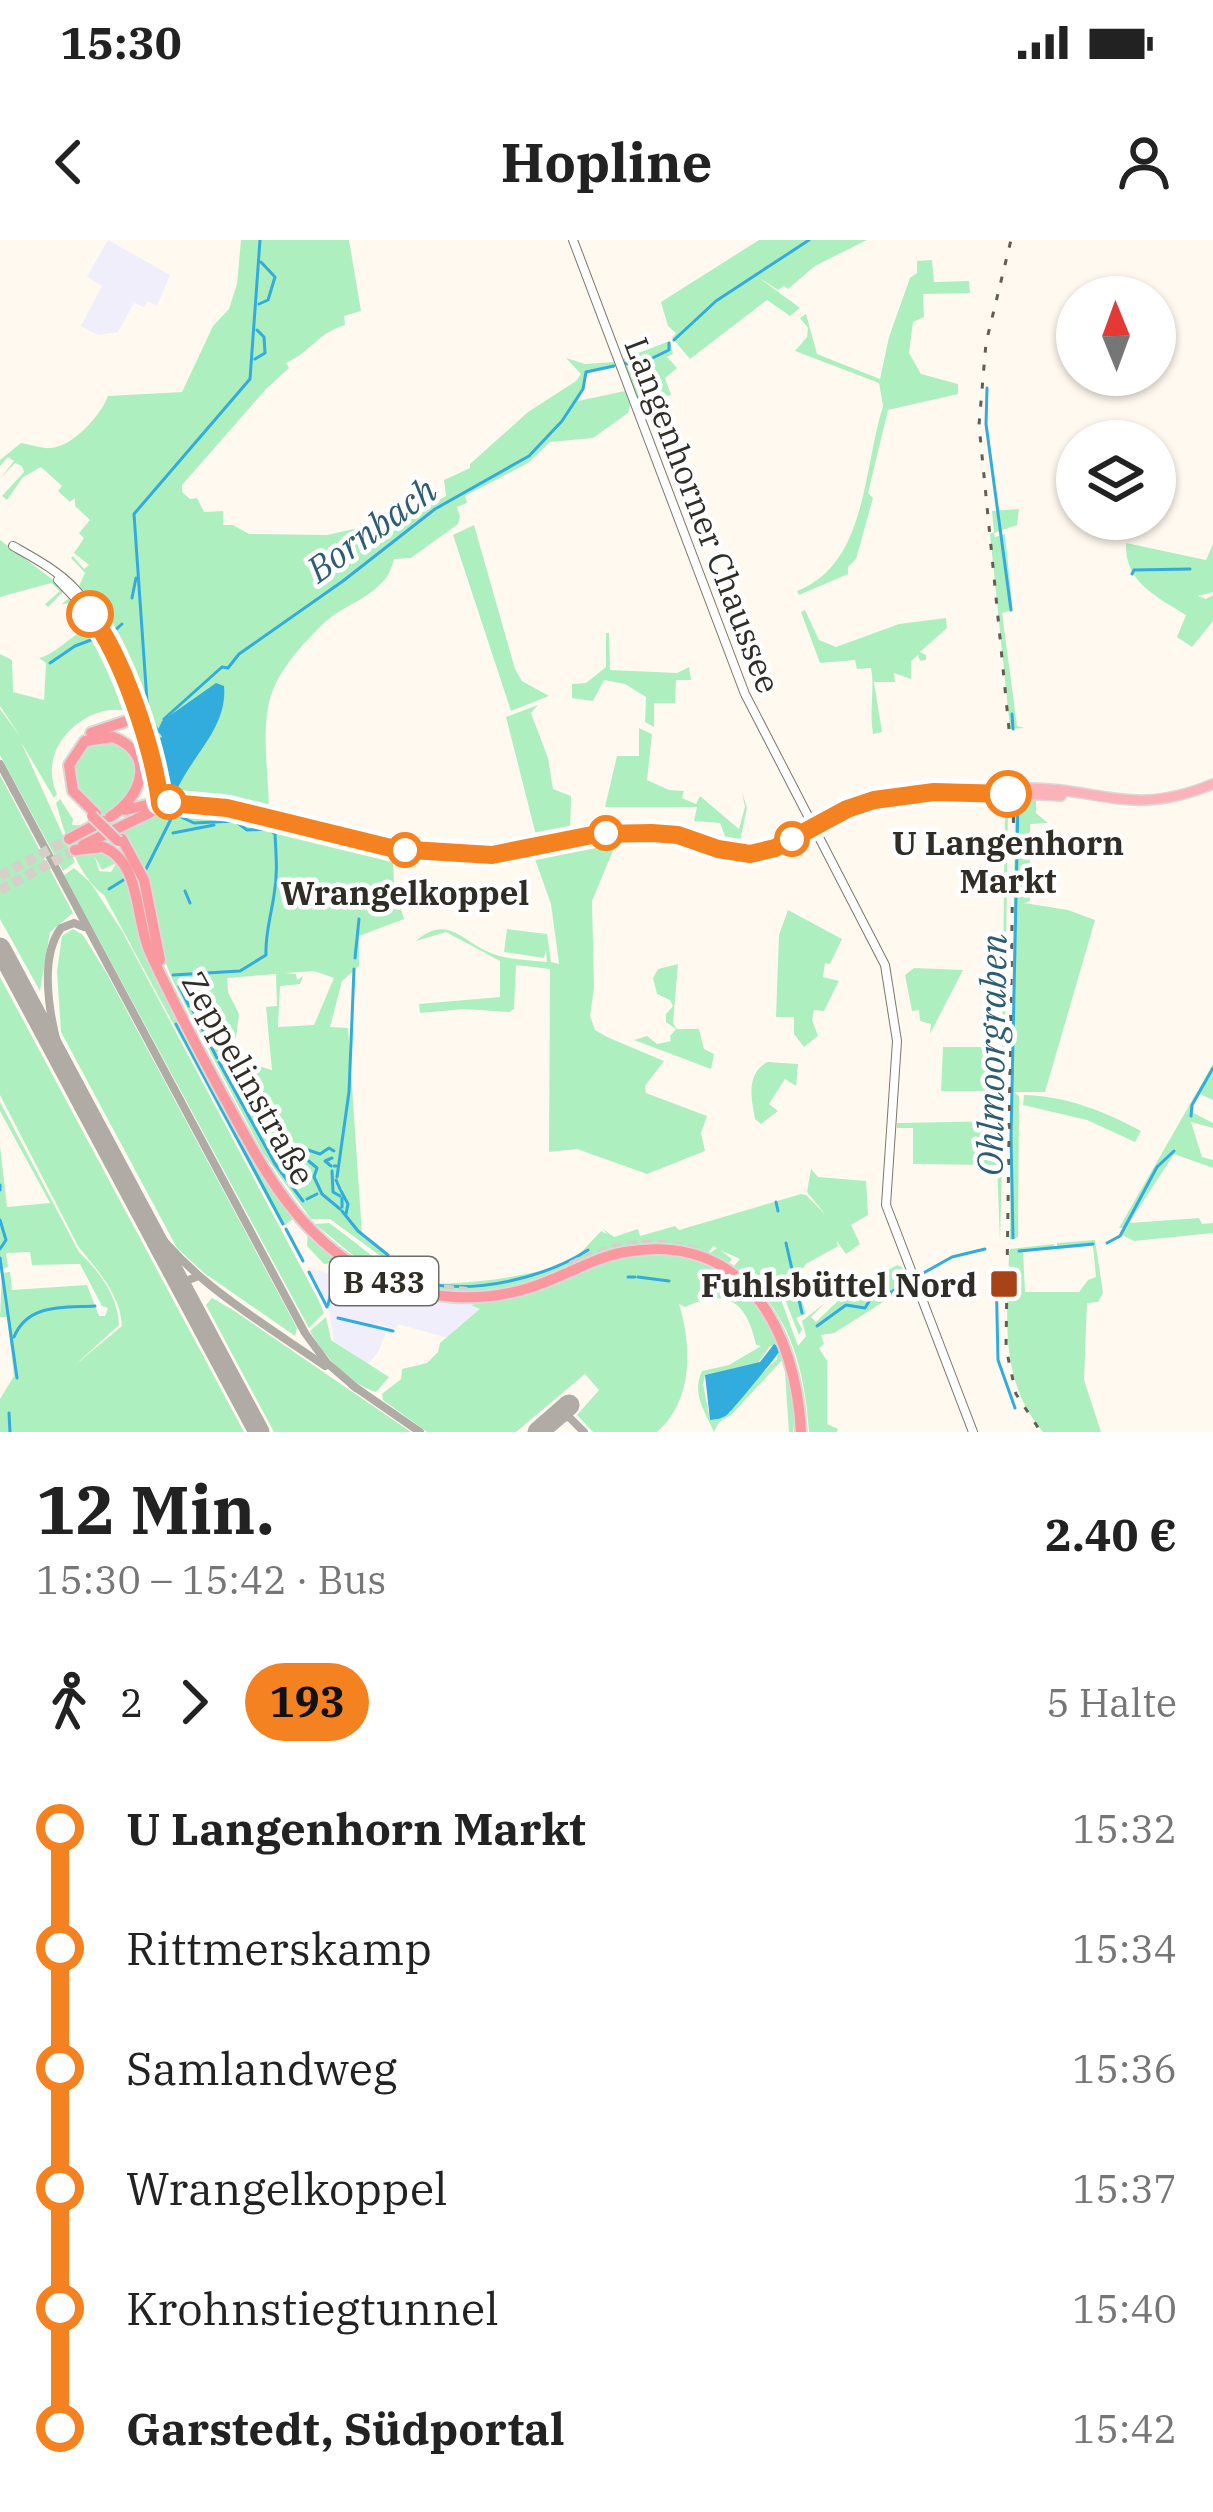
<!DOCTYPE html>
<html lang="de">
<meta charset="utf-8">
<style>
:root{--surface:#fff;--page:#f6f6f6;--text:#222;--muted:#767676}
body{margin:0;font-family:"IBM Plex Serif",serif;background:var(--page);color:var(--text);height:100vh;display:flex;flex-direction:column;font-size:45px;white-space:nowrap}
*{box-sizing:border-box;margin:0}
p{font-size:39px;color:var(--muted)}
.icon{flex:none;width:66px;height:66px;fill:none;stroke:currentColor;stroke-width:2;stroke-linecap:round;stroke-linejoin:round}
.map{position:relative;height:1192px;overflow:hidden}
.side{display:flex;flex-direction:column;background:var(--surface);flex:1}
.side>*{flex:none}
.badge{padding:0 24px;border-radius:39px;font-size:42px;line-height:78px}
.needle{width:78px;rotate:359deg}
.buttons{position:absolute;left:1056px;top:36px;display:grid;gap:24px}
.buttons a{display:grid;place-items:center;width:120px;height:120px;border-radius:50%;background:var(--surface);box-shadow:0 3px 9px #0004;font-size:60px}
.map>.badge{position:absolute;translate:-50% -50%;box-shadow:0 0 0 6px #fff}
.legs{display:flex;align-items:center;gap:18px;height:132px;padding:0 36px;font-size:39px}
.legs p{margin-inline-start:auto}
.head{display:flex;align-items:center;justify-content:space-between;height:204px;padding:0 36px}
h1{font-size:66px;font-weight:700;line-height:90px}
ul{padding:0 36px;list-style:none}
li{display:flex;align-items:center;gap:42px;height:120px;font-size:45px}
li i{display:grid;place-items:center;width:18px;height:100%;margin:0 15px;background:currentColor}
li i::after{content:'';width:30px;height:30px;margin:-15px;border:9px solid;border-radius:50%;background:var(--surface)}
li p{margin-inline-start:auto}
li:first-child i{background:linear-gradient(#0000 50%,currentColor 0)}
li:last-child i{background:linear-gradient(currentColor 50%,#0000 0)}
.status{display:flex;justify-content:space-between;align-items:center;height:84px;padding:0 60px;background:var(--surface);direction:ltr}
.status svg{height:33px;fill:currentColor}
header{display:flex;justify-content:space-between;align-items:center;height:156px;padding:0 36px;background:var(--surface);font-size:54px;font-weight:700}
.map>svg:first-child{display:block}
.industrial{fill:#f0eefb}
.green{fill:#aeefc0;fill-rule:evenodd}
.water{fill:#32acdd}
.lines{fill:none;stroke-linecap:round;stroke-linejoin:round}
.stream{stroke:#32acdd;stroke-width:3}
.taxiway{stroke:#b0aba4;stroke-width:8}
.runway{stroke:#b0aba4;stroke-width:21}
.trunk-tunnel{stroke:#d6d0c8;stroke-width:10;stroke-dasharray:10 5;stroke-linecap:butt}
.secondary-casing{stroke:#7e7769;stroke-width:10}
.primary-casing{stroke:#dad9d8;stroke-width:12}
.trunk-casing{stroke:#dad9d8;stroke-width:14}
.secondary{stroke:#fff;stroke-width:8}
.primary{stroke:#fbb2b8;stroke-width:9}
.trunk{stroke:#fa98a0;stroke-width:10}
.rail{stroke:#615d57;stroke-width:3;stroke-dasharray:6 12;stroke-linecap:butt}
.primary-bridge-casing{stroke:#dad9d8;stroke-width:12;stroke-linecap:butt}
.trunk-bridge-casing{stroke:#dad9d8;stroke-width:14;stroke-linecap:butt}
.primary-bridge{stroke:#fbb2b8;stroke-width:9}
.trunk-bridge{stroke:#fa98a0;stroke-width:10}
.line-1-casing{stroke:#fff;stroke-width:27}
.line-1{stroke:#f58220;stroke-width:18}
.stop-1-dot{fill:#fff;stroke:#f58220;stroke-width:6}
.poi-dot{fill:#a84217;stroke:#fff;stroke-width:4.5}
.labels{text-anchor:middle;dominant-baseline:central;stroke-width:9;stroke-linejoin:round;paint-order:stroke}
.shield{fill:#fff;stroke:#6e6c68;stroke-width:3}
.shield-label{font-size:30px;font-weight:bold;fill:#302d27}
.street-label{font-size:33px;fill:#302d27;stroke:#fff}
.stop-label{font-size:33px;font-weight:bold;fill:#302d27;stroke:#fff}
.poi-label{font-size:33px;font-weight:bold;fill:#302d27;stroke:#fff;text-anchor:end}
.water-label{font-size:36px;font-style:italic;fill:#2e5d73;stroke:#fff}
</style>
<div class="status"><b>15:30</b><svg viewBox="0 0 49 12"><path d="M0 12V9h3v3zM5 12V6h3v6zM10 12V3h3v9zM15 12V0h3v12zM26 1h20v11H26zM47 4h2v5h-2z"/></svg></div>
<header><svg class="icon" aria-label="back" viewBox="0 0 24 24"><path d="M15 5l-7 7 7 7"/></svg>Hopline<svg class="icon" aria-label="person" viewBox="0 0 24 24"><circle cx="12" cy="8" r="4"/><path d="M4 21q1-7 8-7t8 7"/></svg></header>
<div class="map">
<svg width="1213" height="1192" viewBox="0 0 1213 1192">
<rect width="100%" height="100%" fill="#fff9f0"/>
<g class="industrial">
<polygon points="108,0 170,35 157,66 148,61 144,67 134,63 118,92 98,95 81,86 102,46 87,37"/>
<polygon points="308,1028 433,1059 471,1063 481,1069 448,1098 398,1084 396,1089 375,1083 386,1092 378,1112 368,1124 334,1101 328,1066"/>
</g>
<g class="green">
<path d="M241 0H349L361 71 344 76 345 85C316 94 311 112 286 123L289 128 266 149 182 245V252L190 259 197 258 204 272 223 271V285H233L249 294 327 295 411 276 446 256 444 240 470 228V224L528 172 576 141 581 134 566 118 585 124 614 122 615 126 588 132 578 161 625 151 630 165 628 173 593 198 550 202 528 223 465 256 467 263 457 267 460 277 458 284 411 318 394 319C386 357 345 361 321 386 301 406 273 435 268 468 262 501 269 539 269 571L262 573 212 560 164 555C140 482 131 406 79 346L85 333 71 318 73 316 84 329 89 325 74 313 84 298 79 293 90 280 75 266V258L70 262 58 251 62 246 41 227 23 237 7 260 2 256 24 232 22 226 15 223 0 239 14 221 8 217 0 226V220L21 203C29 204 44 209 50 208 73 207 101 175 108 156L182 152 213 86 229 69 237 44Z"/>
<polygon points="759,0 867,0 815,26 788,49 784,46 778,50 758,37 800,68 790,76 767,60 690,119 672,98 676,93 668,86 661,62"/>
<path d="M932 20 934 42 969 41 970 53 923 54 924 77 913 82 909 113 921 134 958 144V154L888 170 868 253 873 258 856 319 848 327V334L799 355 797 351C867 324 863 229 883 166L879 143 795 111 807 97 808 88 800 78 806 74 817 114 880 139 889 97 910 38 917 33V21Z"/>
<polygon points="670,101 673,114 667,117 677,128 665,138 671,155 640,164 622,119"/>
<polygon points="1019,269 1017,285 994,293 995,297 1005,294 1012,362 1012,370 1002,373 1017,486 1025,488 1010,489 990,294 994,292 992,271"/>
<polygon points="474,285 515,429 522,441 549,456 511,471 453,295"/>
<polygon points="0,300 60,345 63,352 48,367 45,364 60,351 51,343 0,357"/>
<path d="M1126 303 1206 320 1213 304V352L1198 356 1206 359 1213 355V381L1192 407 1177 397 1186 375C1157 357 1124 342 1126 303Z"/>
<path d="M69 358 101 395 131 473C98 457 33 501 57 554L54 558 21 502 75 622 63 631 0 515V469L20 496 0 466V414L12 420 13 452 44 460 46 423 39 418C58 414 73 391 91 389L70 363 62 364Z"/>
<path d="M805 370 819 400 836 407 899 384 946 378 947 388 920 412 926 415V420L920 421 918 415 911 421V439L894 433 895 442H874L882 492 873 494C869 469 875 447 871 428L857 429 855 420 820 423 801 372Z"/>
<polygon points="606,393 609,393 610,430 677,433 689,427 691,440 676,440 675,463 654,463 654,487 645,482 646,457 625,444 604,440 593,461 572,458 572,444 586,443 606,427"/>
<polygon points="538,465 531,473 548,518 553,549 571,556 570,596 538,603 506,477"/>
<polygon points="639,488 652,494 647,540 669,550 684,551 682,558 696,564 700,556 739,589 745,567 742,552 747,568 739,606 735,609 710,601 728,604 720,583 694,581 697,567 605,567 617,516 639,516"/>
<polygon points="105,497 135,514 137,547 104,575 83,560 71,536 79,509"/>
<polygon points="0,535 73,673 50,692 40,751 0,679"/>
<path d="M60 559 73 579 72 585 98 586 104 592 98 610 113 618 114 624 102 630 95 617 99 631 111 632 117 622 124 626 143 698 295 977 285 985 281 984 104 655C78 636 65 595 56 563Z"/>
<polygon points="1036,559 1036,573 1048,583 1030,584 1030,661 1024,663 1068,670 1095,680 1045,852 1014,852 1019,856 1018,997 1010,1000 1015,561"/>
<path d="M205 568 206 572 302 589 387 613 393 618 394 645 404 679 359 696V726L342 741 330 787 348 788 362 994 388 1014 386 1020 330 979H311L263 913 173 741 162 714 146 635 122 592C152 578 163 567 196 577ZM314 731 334 738 314 785 278 787 280 746 300 744 303 736 297 740 296 734 285 733ZM276 734 277 766 266 767 272 830 245 822 242 827 227 825 229 801 236 798 239 774 228 752 227 738Z"/>
<polygon points="1005,569 1008,569 1004,851 941,851 943,807 1002,807"/>
<path d="M612 594 619 596 592 661 594 748 590 776 595 790 607 797 664 821 645 846 646 853 707 876 701 893 705 911 647 934 577 909 549 912 550 729 516 725 514 769 509 772 464 769 420 773 419 764 500 757V721L446 692 416 701C449 672 464 705 496 715 511 720 531 720 547 722L546 710 544 718 504 712 507 689 547 694 551 722 559 724 551 664 532 611 503 617 591 597 611 598Z"/>
<polygon points="74,628 90,642 122,691 318,1059 324,1073 309,1088 64,635"/>
<polygon points="788,670 842,699 830,724 825,723 823,737 839,741 824,771 814,770 812,780 818,796 804,807 794,794 794,777 776,777 779,695"/>
<polygon points="73,689 83,695 107,734 297,1088 295,1096 204,1033 177,1008 61,792 57,731 62,696"/>
<polygon points="678,724 673,783 677,789 699,789 704,809 714,814 711,829 634,800 647,796 657,804 671,801 670,796 676,789 666,782 666,774 673,766 670,760 657,754 653,738 658,729"/>
<polygon points="914,728 963,730 930,794 931,784 920,781 919,770 912,771 905,735"/>
<path d="M0 737 244 1192H0V1159L14 1136 7 1077H0L2 1033 10 1032 12 1050 87 1045 99 1076H105L108 1068 102 1066 80 1024 32 1025 30 1012 6 1013 8 1027 0 1030V906L7 967 50 963 0 871V862L79 1012C99 1031 118 1056 119 1085L74 1126 122 1086C120 1053 97 1030 78 1006L0 855Z"/>
<path d="M767 822 798 824 796 846 785 839 769 864 778 871 761 884 755 879C751 858 746 834 767 822Z"/>
<polygon points="1213,824 1213,860 1200,854 1190,871 1213,883 1213,888 1191,882 1202,917 1213,920 1213,928 1174,914 1129,983 1199,978 1202,984 1213,983 1213,993 1134,1001 1122,995 1125,988 1119,988"/>
<path d="M1024 855C1066 856 1104 871 1141 891L1135 902 1087 880 1023 865Z"/>
<polygon points="1002,856 1004,856 1000,1000 997,925 913,924 913,888 897,888 897,883 1000,881"/>
<path d="M811 929 818 937 866 941 868 975 851 985 860 1004 846 1014 836 1000 838 1006 806 1024 795 1038 806 1074 796 1078 802 1089 799 1095 786 1062 779 1054 798 1106 806 1096 802 1081 825 1063 811 1077 816 1082 845 1054 897 1025 902 1027 908 1040 897 1046 909 1042 910 1045 834 1093 821 1095 824 1104 819 1108 827 1121V1184L838 1189 837 1192H809C804 1124 789 1070 734 1026L740 1019 720 1010 732 1019 729 1023 710 1013 717 1008 713 1006 704 1019 655 1008 477 1055 417 1050 370 1029 315 984 329 983C359 1003 386 1033 422 1042 448 1048 546 1035 568 1021 583 1013 589 1003 601 991L607 994 603 989 614 997 638 989 640 996 675 986 679 990 801 954 806 955 825 974 807 952Z"/>
<path d="M308 989C353 1032 407 1060 471 1058 526 1057 561 1032 610 1018 696 994 778 1051 792 1137 795 1155 794 1174 793 1192H789L784 1118 731 1175 719 1182 714 1192C706 1174 691 1154 702 1131L729 1125 761 1106 756 1105C747 1062 727 1047 685 1067L679 1064C692 1107 693 1161 657 1192H593L577 1175 599 1150 585 1134 516 1192H427L383 1160 382 1154 401 1139 402 1129 427 1123 438 1112 440 1103 480 1069 471 1065 480 1063 433 1059 360 1039 359 1034 344 1031 342 1022 324 1024 307 1006ZM779 1105 777 1119 741 1154 730 1173 710 1180 703 1144 705 1135 758 1123 770 1106Z"/>
<path d="M1095 1000 1103 1053 1098 1062 1087 1063 1084 1140 1101 1192H1043C999 1140 1007 1080 1009 1015L1010 1009 1054 1004 1053 1009 1023 1012 1025 1052H1079L1088 1040 1096 1037 1093 1006 1057 1009V1003Z"/>
<polygon points="212,1058 233,1070 411,1192 274,1192 206,1065"/>
<path d="M326 1077 331 1100 389 1137 376 1152C349 1144 324 1116 310 1091Z"/>
</g>
<g class="water">
<path d="M216 443 224 446C228 488 190 517 175 554H172L156 507V500L162 497 158 490 162 481Z"/>
<path d="M774 1104 781 1109C779 1114 734 1168 729 1173 723 1179 717 1179 710 1180L705 1135 760 1122Z"/>
</g>
<g class="lines">
<g class="stream">
<polyline points="259,64 268,60 275,37 261,22"/>
<polyline points="674,100 716,61 809,0"/>
<polyline points="255,119 265,113 264,97 257,90"/>
<polyline points="624,123 636,126 669,110 669,103"/>
<polyline points="987,148 986,184 1011,370"/>
<polyline points="1132,334 1134,330 1190,329"/>
<polyline points="132,358 136,338"/>
<polyline points="113,392 122,384"/>
<polyline points="112,393 138,462"/>
<polyline points="50,423 75,406 99,397"/>
<polyline points="1012,474 1013,489"/>
<polyline points="164,479 222,427 228,428 239,414 343,341 435,269 529,216 562,181 583,149 586,132 614,126"/>
<polyline points="159,492 148,476 134,274 250,139 260,0"/>
<polyline points="173,593 214,585"/>
<polyline points="146,629 171,579"/>
<polyline points="109,649 125,639"/>
<polyline points="185,651 190,663"/>
<polyline points="355,718 359,679"/>
<path d="M173 735 240 731 266 715C265 694 271 676 274 655 278 633 276 615 275 594L269 589 247 590 235 581 194 583 181 577"/>
<polyline points="179,746 189,766"/>
<polyline points="193,771 217,818"/>
<polyline points="176,784 283,984"/>
<polyline points="219,822 275,924 303,961"/>
<polyline points="1191,876 1192,865 1213,828"/>
<polyline points="334,911 329,908 320,914 308,910 305,918 317,928 314,937 322,954 340,969"/>
<polyline points="331,926 325,921 332,918"/>
<polyline points="334,926 336,926"/>
<polyline points="332,931 333,952 340,956"/>
<polyline points="337,937 349,852 354,729"/>
<polyline points="336,940 340,949"/>
<polyline points="0,945 0,950"/>
<polyline points="341,951 348,964 346,974"/>
<polyline points="342,958 342,967"/>
<polyline points="307,959 317,954"/>
<polyline points="776,962 778,971"/>
<polyline points="342,971 358,991 388,1015"/>
<polyline points="0,980 6,1000 0,1009"/>
<polyline points="286,989 303,1021"/>
<polyline points="1013,998 1011,897 1018,560"/>
<polyline points="786,1003 802,1073"/>
<polyline points="1107,1003 1120,996 1157,927 1174,911"/>
<polyline points="1019,1011 1093,1004"/>
<polyline points="0,1018 17,1138"/>
<polyline points="392,1022 422,1037"/>
<polyline points="996,1030 998,1120 1015,1168"/>
<polyline points="309,1032 327,1067"/>
<polyline points="918,1036 952,1017 985,1009"/>
<polyline points="628,1037 635,1037"/>
<polyline points="638,1037 669,1041"/>
<path d="M429 1044C480 1053 546 1037 588 1010"/>
<polyline points="328,1065 334,1040"/>
<polyline points="338,1078 393,1091"/>
<polyline points="817,1086 846,1065 865,1068 871,1058 878,1057 880,1048 890,1053 896,1049"/>
<path d="M14 1097C28 1063 64 1068 95 1066"/>
<polyline points="9,1173 10,1192"/>
</g>
<g class="taxiway">
<polyline points="0,524 305,1093 327,1123 356,1148"/>
<path d="M68 835C53 798 35 723 61 688L74 683 84 687"/>
<path d="M139 968C184 1038 257 1079 325 1126"/>
<polyline points="184,1052 186,1041 196,1037"/>
<polyline points="352,1145 420,1192"/>
<polyline points="553,1179 569,1177 584,1192"/>
</g>
<g class="runway">
<polyline points="0,708 259,1192"/>
<polyline points="538,1192 569,1165"/>
</g>
<g class="trunk-tunnel">
<polyline points="0,636 69,599"/>
<polyline points="0,650 75,610"/>
<path d="M571 1026C615 1004 656 997 703 1014"/>
<polyline points="414,1046 467,1052"/>
</g>
<defs>
<g id="secondary">
<polyline points="573,0 745,454 885,725 897,801 886,965 973,1192"/>
<path d="M13 306C34 318 57 330 74 348 106 381 166 525 159 570"/>
<polyline points="58,340 81,364"/>
</g>
<g id="primary">
<path d="M1019 548C1100 546 1128 579 1213 544"/>
<polyline points="941,554 1008,549"/>
<polyline points="1019,554 1061,556"/>
<polyline points="155,563 227,568 395,609 492,615 602,594 653,593 683,596 751,618 769,614 866,567 941,554"/>
</g>
<g id="trunk">
<polyline points="91,493 138,477"/>
<polyline points="125,570 155,563"/>
<path d="M96 574 73 551 69 525 85 501 113 497C156 514 143 556 110 577"/>
<polyline points="69,599 103,581"/>
<polyline points="122,599 144,640 160,720"/>
<polyline points="83,605 151,572"/>
<path d="M75 610 103 607C141 622 135 677 149 710 170 757 195 803 219 848 257 917 292 991 364 1031 421 1062 488 1066 548 1041 574 1031 597 1017 625 1012 744 991 796 1090 801 1192"/>
</g>
</defs>
<use href="#secondary" class="secondary-casing"/>
<use href="#primary" class="primary-casing"/>
<use href="#trunk" class="trunk-casing"/>
<use href="#secondary" class="secondary"/>
<use href="#primary" class="primary"/>
<use href="#trunk" class="trunk"/>
<g class="rail">
<polyline points="1009,489 979,185 986,103 1011,0"/>
<polyline points="1014,541 1006,1108 1016,1154 1041,1192"/>
</g>
<defs>
<polyline id="primary-bridge" points="1007,554 1019,554"/>
<polyline id="trunk-bridge" points="92,576 118,601"/>
</defs>
<use href="#primary-bridge" class="primary-bridge-casing"/>
<use href="#trunk-bridge" class="trunk-bridge-casing"/>
<use href="#primary-bridge" class="primary-bridge"/>
<use href="#trunk-bridge" class="trunk-bridge"/>
</g>
<g class="lines">
<defs>
<path id="line-1" d="M90 374C123 417 153 508 160 562L227 568 395 609 492 615 597 594 652 593 678 595 718 609 750 614 775 608 847 569 874 560 934 552 1008 554"/>
</defs>
<use href="#line-1" class="line-1-casing"/>
<use href="#line-1" class="line-1"/>
</g>
<g class="stop-1-dot">
<circle cx="90" cy="374" r="21"/>
<circle cx="1008" cy="554" r="21"/>
<circle cx="169" cy="562" r="15"/>
<circle cx="606" cy="593" r="15"/>
<circle cx="792" cy="599" r="15"/>
<circle cx="405" cy="610" r="15"/>
</g>
<rect class="poi-dot" x="989" y="1029" width="30" height="30" rx="6"/>
<g class="labels">
<rect class="shield" x="330" y="1017" width="108" height="48" rx="9"/>
<g class="shield-label">
<text x="384" y="1041">B 433</text>
</g>
<g class="street-label">
<text transform="translate(703 275) rotate(69)">Langenhorner Chaussee</text>
<text transform="translate(249 838) rotate(61)">Zeppelinstraße</text>
</g>
<g class="stop-label">
<text x="1008" y="602">U Langenhorn<tspan x="1008" dy="38">Markt</tspan></text>
<text x="405" y="652">Wrangelkoppel</text>
</g>
<g class="poi-label">
<text x="977" y="1044">Fuhlsbüttel Nord</text>
</g>
<g class="water-label">
<text transform="translate(371 289) rotate(-36)">Bornbach</text>
<text transform="translate(991 815) rotate(-89)">Ohlmoorgraben</text>
</g>
</g>
</svg>
<div class="buttons">
<a><svg class="needle" viewBox="-14 -14 28 28"><path d="M0-13l5 13h-10z" fill="#e53935"/><path d="M0 13l5-13h-10z" fill="#767676"/></svg></a>
<a><svg class="icon" aria-label="layers" viewBox="0 0 24 24"><path d="M12 4l9 5-9 5-9-5zM3 14l9 5 9-5"/></svg></a>
</div>
</div>
<section class="side">
<div class="head"><div><h1>12 Min.</h1><p>15:30 – 15:42 · Bus</p></div><b>2.40 €</b></div>
<div class="legs"><svg class="icon" aria-label="walk" viewBox="0 0 24 24"><circle cx="13" cy="4" r="2"/><path d="M13 8l-2 6 4 7M11 14l-3 7M7 12l3-4h3l4 4"/></svg>2<svg class="icon" aria-label="forward" viewBox="0 0 24 24"><path d="M9 5l7 7-7 7"/></svg><b class="badge" style="background:#f58220;color:#111">193</b><p>5 Halte</p></div>
<ul>
<li><i style="color:#f58220"></i><b>U Langenhorn Markt</b><p>15:32</p></li>
<li><i style="color:#f58220"></i><span>Rittmerskamp</span><p>15:34</p></li>
<li><i style="color:#f58220"></i><span>Samlandweg</span><p>15:36</p></li>
<li><i style="color:#f58220"></i><span>Wrangelkoppel</span><p>15:37</p></li>
<li><i style="color:#f58220"></i><span>Krohnstiegtunnel</span><p>15:40</p></li>
<li><i style="color:#f58220"></i><b>Garstedt, Südportal</b><p>15:42</p></li>
</ul>
</section>
